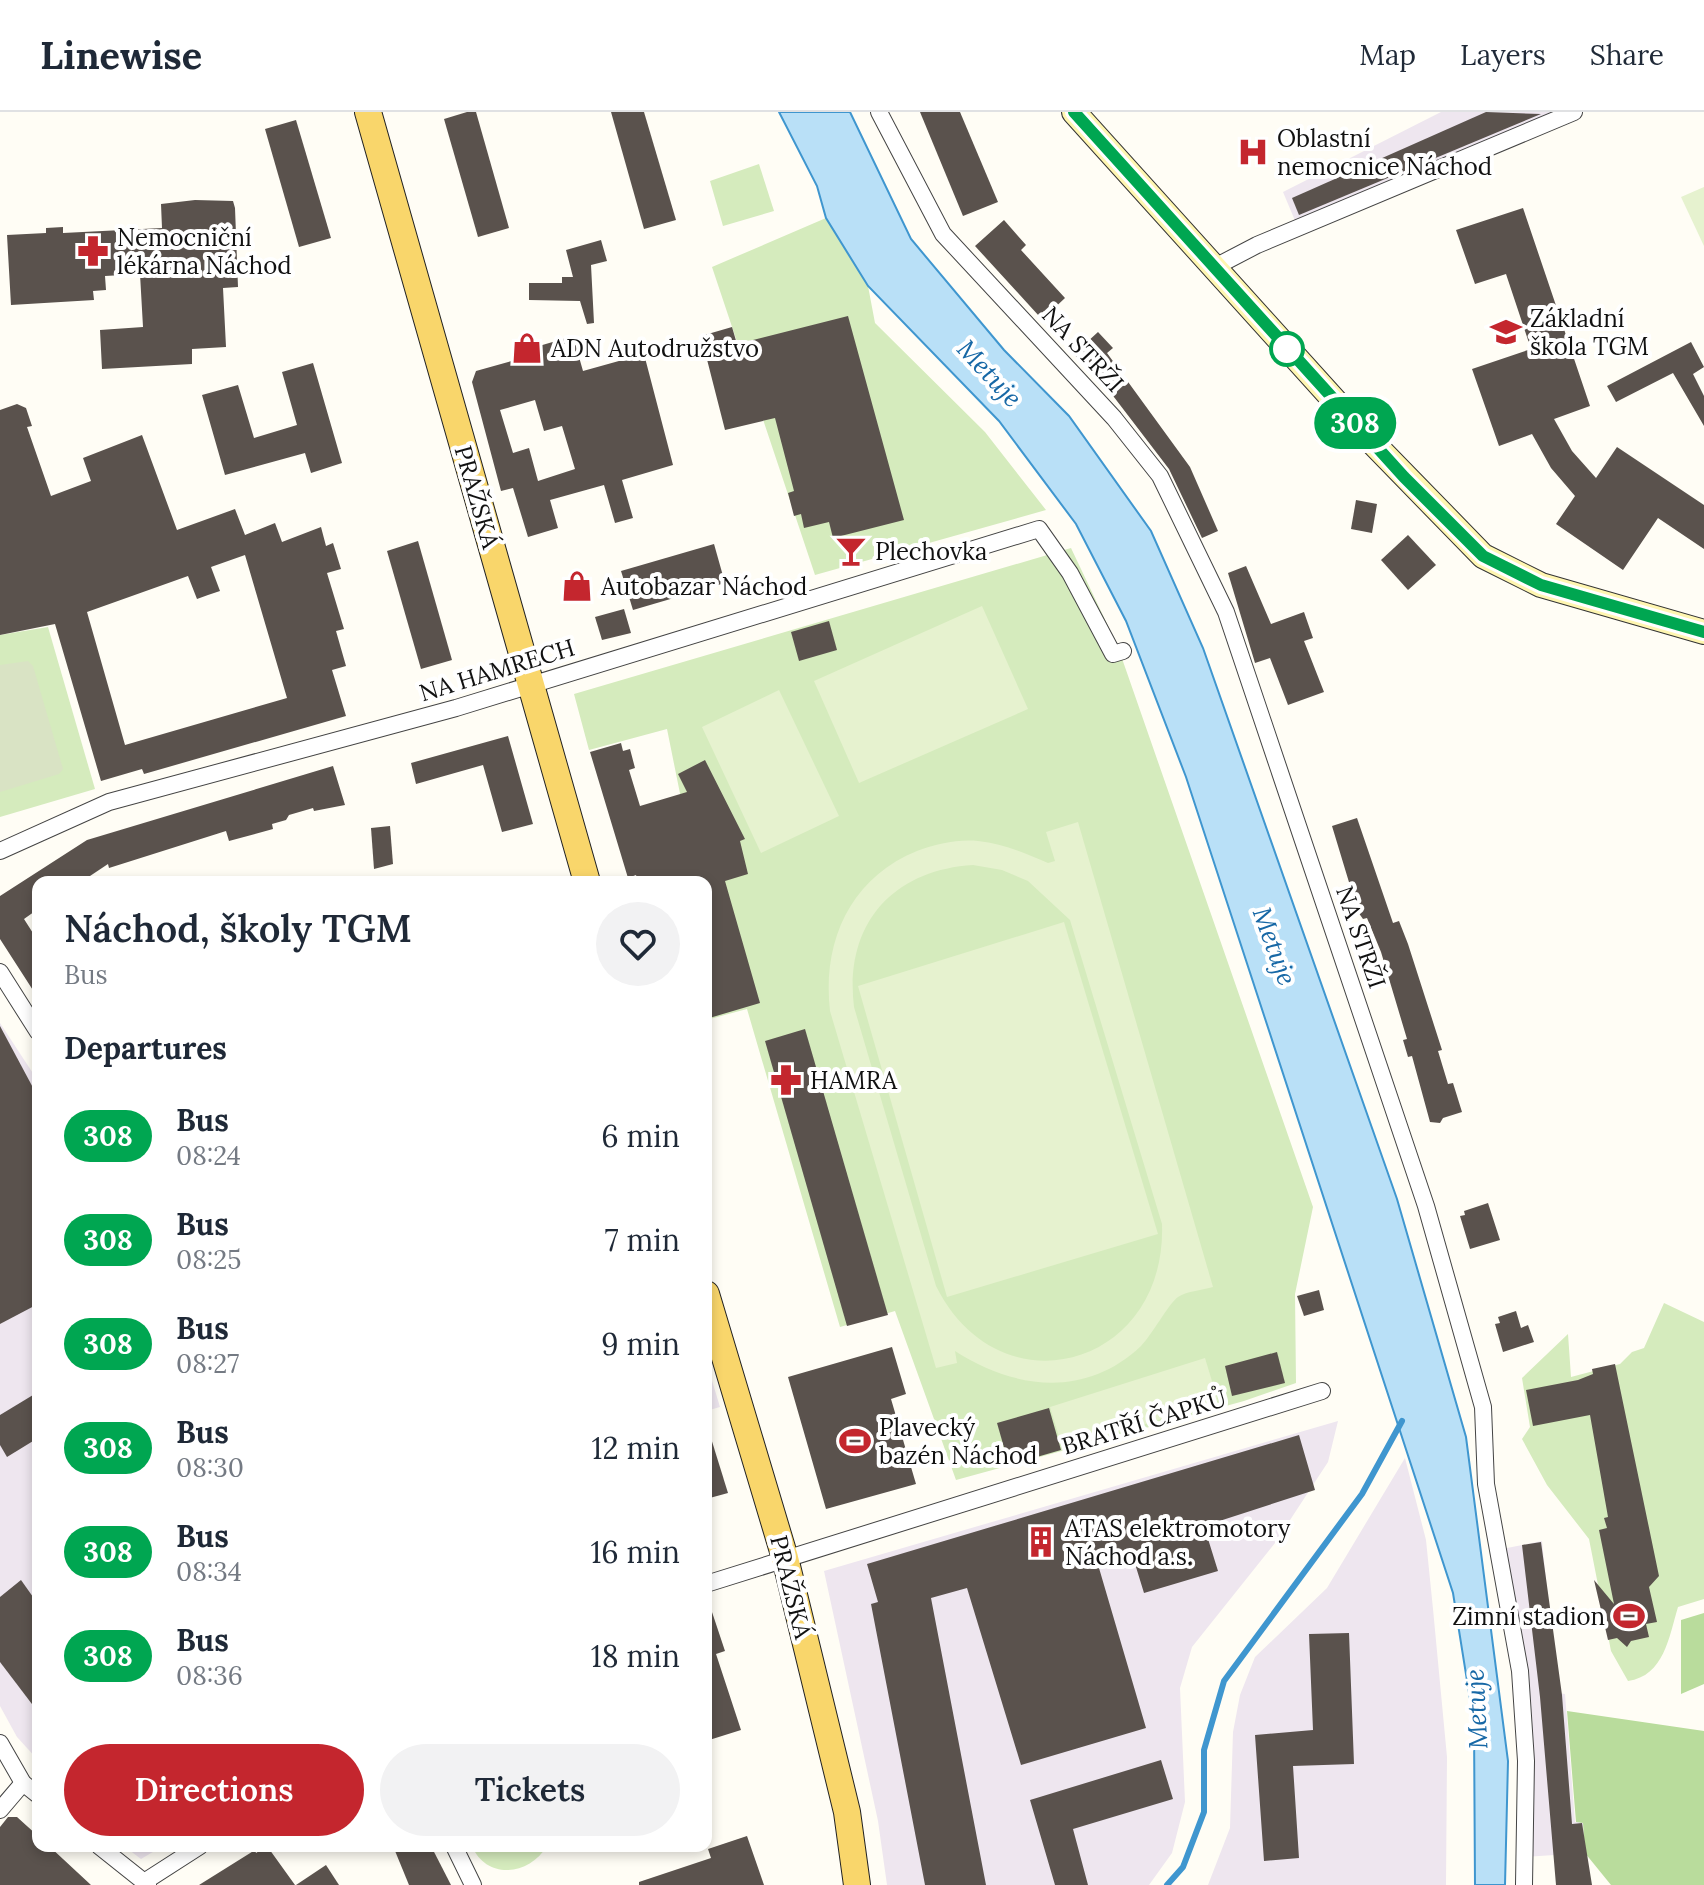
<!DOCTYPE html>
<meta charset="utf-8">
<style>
:root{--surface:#fff;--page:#f2f2f3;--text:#1f2937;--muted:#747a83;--line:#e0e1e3;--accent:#c4262e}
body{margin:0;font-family:Lora,serif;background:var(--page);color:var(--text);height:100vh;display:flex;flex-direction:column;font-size:30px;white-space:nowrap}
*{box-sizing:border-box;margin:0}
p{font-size:26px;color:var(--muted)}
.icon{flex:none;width:44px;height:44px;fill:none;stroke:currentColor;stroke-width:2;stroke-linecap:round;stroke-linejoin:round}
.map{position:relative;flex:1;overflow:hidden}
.sheet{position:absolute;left:32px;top:764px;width:680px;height:976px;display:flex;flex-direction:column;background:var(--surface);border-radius:16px;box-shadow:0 4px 12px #0003}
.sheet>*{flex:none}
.badge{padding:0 16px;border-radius:26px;font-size:28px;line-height:52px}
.map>.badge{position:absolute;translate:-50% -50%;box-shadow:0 0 0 4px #fff}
h2{padding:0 32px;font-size:30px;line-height:72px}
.round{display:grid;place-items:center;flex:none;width:84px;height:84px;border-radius:42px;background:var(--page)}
.summary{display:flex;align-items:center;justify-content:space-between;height:136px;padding:0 32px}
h1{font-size:38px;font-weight:600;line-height:60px}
.action{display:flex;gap:16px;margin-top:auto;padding:16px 32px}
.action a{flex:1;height:92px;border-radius:48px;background:var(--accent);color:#fff;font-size:32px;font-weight:600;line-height:92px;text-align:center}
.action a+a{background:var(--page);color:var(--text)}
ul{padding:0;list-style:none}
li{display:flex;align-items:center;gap:24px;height:104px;padding:0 32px}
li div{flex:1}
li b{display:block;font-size:30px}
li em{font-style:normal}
li .badge{min-width:88px;font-weight:700;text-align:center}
header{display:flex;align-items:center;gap:48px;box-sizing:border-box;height:112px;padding:0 40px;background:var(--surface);border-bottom:2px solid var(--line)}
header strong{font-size:38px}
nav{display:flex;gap:44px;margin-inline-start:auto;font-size:28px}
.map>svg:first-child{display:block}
.industrial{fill:#eee6ef}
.green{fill:#d5ebbd}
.forest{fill:#b9dc9c}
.cemetery{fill:#d9e3c4}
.pitch{fill:#e6f2cf;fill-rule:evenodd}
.water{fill:#b9e0f7;stroke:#3f96cf;stroke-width:2}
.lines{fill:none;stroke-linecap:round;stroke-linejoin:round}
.stream{stroke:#3f96cf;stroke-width:6}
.building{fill:#5a524d;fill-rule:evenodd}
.street-casing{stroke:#444;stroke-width:18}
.secondary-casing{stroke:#333;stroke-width:26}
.primary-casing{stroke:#222;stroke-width:28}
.street{stroke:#fff;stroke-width:16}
.secondary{stroke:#fff6b0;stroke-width:24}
.primary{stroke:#f9d66b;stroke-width:26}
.line-casing{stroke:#fff;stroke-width:18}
.line{stroke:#00a651;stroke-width:12}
.stop-dot{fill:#fff;stroke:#00a651;stroke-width:4}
.labels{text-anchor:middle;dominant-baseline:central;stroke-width:8;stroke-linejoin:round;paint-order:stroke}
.poi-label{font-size:24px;fill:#111;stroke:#fff;text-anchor:start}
.street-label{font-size:24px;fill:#111;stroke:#fff}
.water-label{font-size:26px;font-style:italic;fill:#1768a6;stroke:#fff}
</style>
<header>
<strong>Linewise</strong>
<nav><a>Map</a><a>Layers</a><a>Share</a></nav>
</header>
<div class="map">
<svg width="1704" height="1773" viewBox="0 0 1704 1773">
<rect width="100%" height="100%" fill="#fffdf5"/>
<g class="industrial">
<polygon points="1441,0 1582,0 1296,111 1283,80"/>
<polygon points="0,911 38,969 38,1648 17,1625 0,1594"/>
<polygon points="706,1249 720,1295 706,1299"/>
<polygon points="1338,1309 1328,1350 1275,1431 1192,1535 1180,1576 1185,1690 1172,1741 1149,1773 887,1773 878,1709 824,1459"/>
<polygon points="1405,1346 1426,1428 1433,1497 1447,1645 1446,1773 1208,1773 1230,1716 1233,1620 1240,1583 1255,1545 1327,1476"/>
<polygon points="1542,1429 1558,1581 1565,1582 1575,1710 1583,1710 1585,1741 1524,1745 1515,1555 1492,1439"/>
<polygon points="124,1734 163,1734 141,1747"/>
</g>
<g class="green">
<polygon points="759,52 774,99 723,114 710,69"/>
<polygon points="826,106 868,174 875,211 985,320 1046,398 815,463 712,155"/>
<polygon points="1071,436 1118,535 1313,1095 1295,1182 1296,1271 1244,1289 956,1368 895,1199 840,1215 747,897 706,908 706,770 629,770 693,746 667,617 589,638 574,582"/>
<polygon points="48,515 95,677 0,705 0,523"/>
<path d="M1664 1191 1704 1210V1487L1678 1495C1669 1525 1664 1564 1628 1569L1611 1539 1589 1427 1547 1373 1522 1327 1530 1315 1522 1266 1568 1222 1571 1265 1620 1252 1632 1240 1644 1236Z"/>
<path d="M472 1734H547C529 1764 486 1768 472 1734Z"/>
</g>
<g class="forest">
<polygon points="1704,1501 1704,1572 1681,1582 1681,1508"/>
<polygon points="1567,1599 1704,1619 1704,1773 1611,1773 1585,1741 1583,1711 1576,1710"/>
</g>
<polygon class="cemetery" points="28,549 33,554 63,657 59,662 0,680 0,553"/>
<g class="pitch">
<polygon points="1704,75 1704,134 1681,85"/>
<polygon points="982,494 1028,597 859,671 814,569"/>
<polygon points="779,578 839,704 761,741 702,615"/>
<path d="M1078 710 1213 1175C1203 1178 1187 1179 1178 1185 1170 1190 1151 1224 1141 1234 1085 1287 1014 1277 955 1239L957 1251 936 1256 830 899C822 830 850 766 917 739 936 732 958 727 978 729 1004 732 1025 741 1048 751L1055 749 1046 720ZM973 753 1002 758 1028 769 1070 808 1162 1112C1167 1255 1000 1302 936 1174L854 895C844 813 892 758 973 753Z"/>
<polygon points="1064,810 1158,1122 947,1185 858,874"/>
<polygon points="1205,1246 1218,1289 1063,1338 1050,1295"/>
</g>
<polygon class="water" points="779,0 850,0 911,127 1004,238 1069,304 1151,419 1203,536 1397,1087 1466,1325 1508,1649 1505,1773 1475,1773 1474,1612 1453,1481 1186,665 1126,509 1076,412 999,309 868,174 826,106 817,74"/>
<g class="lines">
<polyline class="stream" points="1167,1773 1183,1755 1204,1700 1204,1638 1224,1569 1362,1382 1402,1309"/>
</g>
<g class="building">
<polygon points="467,0 476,0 509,116 478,125 444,7"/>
<polygon points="611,0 644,0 676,108 644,117"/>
<polygon points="920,0 960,0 998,90 963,104"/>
<polygon points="1486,0 1541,2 1299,103 1292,86"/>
<polygon points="296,8 331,126 299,135 265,17"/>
<polygon points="195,88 233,89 235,96 238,175 223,176 226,235 192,237 192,252 102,257 100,218 143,215 140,162 105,164 106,178 93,179 94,188 11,193 7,123 46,121 46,116 63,115 63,121 162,116 161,92"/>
<polygon points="1523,96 1590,294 1554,307 1572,339 1596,366 1617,335 1704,393 1704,437 1658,406 1623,458 1556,412 1575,384 1551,356 1532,322 1499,334 1472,257 1531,237 1506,162 1475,172 1456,118"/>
<polygon points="1004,108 1026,133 1021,138 1065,186 1047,203 1044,199 1039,204 975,134"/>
<polygon points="601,128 607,149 591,153 594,211 587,212 580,189 529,188 529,171 562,171 562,165 573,165 566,138"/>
<polygon points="848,204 904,408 833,426 829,410 804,416 801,402 794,404 788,381 794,379 775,306 725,318 701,224 732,215 737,232"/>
<polygon points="1098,220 1113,236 1107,241 1190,355 1218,419 1202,426 1169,357 1104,272 1101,274 1074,242"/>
<path d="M573 224 583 259 644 242 673 353 622 368 633 406 615 411 604 373 550 388 558 416 528 425 513 376 501 379 472 270 476 259 515 248 523 230 537 227 539 234ZM535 288 544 319 562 314 575 357 538 369 529 336 513 341 500 298Z"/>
<polygon points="1691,230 1704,255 1693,262 1704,284 1704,314 1673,261 1616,290 1607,274"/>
<polygon points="313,251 342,351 311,361 305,341 225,363 202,283 238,273 254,326 297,313 282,260"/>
<path d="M17 292 26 296 32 314 27 315 51 384 91 369 83 346 142 323 177 418 235 397 245 423 275 411 282 430 321 415 326 434 333 431 341 457 327 461 344 517 336 519 346 554 332 558 346 604 144 662 142 657 101 669 55 512 0 523V298ZM245 443 287 586 125 633 87 500 188 464 197 487 208 483 220 479 211 455Z"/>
<polygon points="1356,388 1377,392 1372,421 1351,417"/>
<polygon points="1408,423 1436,453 1408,478 1381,448"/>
<polygon points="418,429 452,548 421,557 387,439"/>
<polygon points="714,432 725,471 633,498 621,459"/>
<polygon points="1246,454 1271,512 1304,500 1313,526 1304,529 1324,580 1288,593 1270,546 1255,551 1228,461"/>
<polygon points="624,497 631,521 602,528 595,505"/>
<polygon points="829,509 837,538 799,549 791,520"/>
<polygon points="508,624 533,712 502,720 483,653 416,672 411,651"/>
<polygon points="621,631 623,639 630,637 635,656 629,658 640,694 687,680 678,662 705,648 745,727 740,729 748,762 725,769 760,891 706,907 706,770 638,770 636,763 628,766 590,640"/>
<polygon points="333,654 345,693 314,699 313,696 289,703 286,708 272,712 273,717 229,729 226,719 109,756 108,752 81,770 38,770 38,797 24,807 38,829 38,886 0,827 0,784 87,728"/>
<polygon points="1357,706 1393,811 1399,809 1408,832 1442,938 1438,939 1448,972 1453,971 1462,1000 1443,1006 1440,1011 1430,1010 1412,944 1408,945 1403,928 1407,927 1381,840 1367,806 1363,807 1358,800 1332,714"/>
<polygon points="390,714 393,752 374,757 371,716"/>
<polygon points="0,914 38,985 38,1192 0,1212"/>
<polygon points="805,917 888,1203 847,1214 765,929"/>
<polygon points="1488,1091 1500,1128 1470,1137 1460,1104 1465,1103 1464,1099"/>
<polygon points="1319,1178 1324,1198 1304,1204 1297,1184"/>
<polygon points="1516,1199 1521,1216 1528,1213 1534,1230 1503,1240 1495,1212 1500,1211 1498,1205"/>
<polygon points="892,1235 906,1282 891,1287 916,1372 826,1397 788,1265"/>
<polygon points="1277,1240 1285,1271 1232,1284 1225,1254"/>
<polygon points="1615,1252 1659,1464 1649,1475 1657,1510 1646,1512 1649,1525 1631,1529 1627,1535 1617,1526 1608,1528 1594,1468 1614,1492 1599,1418 1607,1416 1604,1406 1608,1405 1590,1303 1533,1314 1526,1278 1578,1268 1593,1262 1592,1257"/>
<polygon points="38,1280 38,1326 7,1345 0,1333 0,1303"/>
<polygon points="1049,1296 1061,1338 1009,1353 997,1311"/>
<polygon points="710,1323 728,1381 706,1387 706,1324"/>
<polygon points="1299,1323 1315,1378 1204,1414 1218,1459 1144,1481 1132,1442 1099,1456 1146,1616 1021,1653 967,1476 931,1486 986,1773 925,1773 871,1492 878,1490 867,1452"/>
<polygon points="1541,1430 1562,1583 1572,1712 1582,1711 1592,1773 1556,1773 1540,1585 1522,1433"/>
<polygon points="21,1468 38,1492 38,1600 0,1550 0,1485"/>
<polygon points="706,1491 709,1491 725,1539 716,1542 741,1618 706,1629"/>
<polygon points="1349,1521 1354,1652 1293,1654 1299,1746 1264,1749 1255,1623 1313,1618 1309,1522"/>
<polygon points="1161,1648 1173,1687 1073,1717 1088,1773 1055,1773 1030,1688"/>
<polygon points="8,1705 17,1705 38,1724 38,1734 49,1734 91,1773 0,1773 0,1715"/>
<polygon points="747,1724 764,1773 639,1773 639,1770 711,1746 708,1737"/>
<polygon points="267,1734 295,1773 199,1773 255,1738 256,1741"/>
<polygon points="393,1734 431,1734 451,1773 409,1773"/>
<polygon points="326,1753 339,1773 296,1773"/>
</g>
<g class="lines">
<defs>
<g id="street">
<polyline points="879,0 943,122 1114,306 1160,364 1226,500 1426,1094 1483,1295 1486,1372 1520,1559 1526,1649 1524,1773"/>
<polyline points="1213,156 1257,133 1574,0"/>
<polyline points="0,739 109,690 456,596 1039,417 1070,461 1113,542 1123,539"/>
<polyline points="0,860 38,920"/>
<polyline points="706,1472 1322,1279"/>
<polyline points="0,1631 23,1671 38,1683"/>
<polyline points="0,1698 23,1671"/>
<polyline points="99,1734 148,1773"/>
<polyline points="454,1734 473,1773"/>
<polyline points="144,1770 200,1734"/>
</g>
<polyline id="secondary" points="1074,0 1371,329 1483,444 1541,473 1704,520"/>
<g id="primary">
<polyline points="368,0 587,770"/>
<polyline points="706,1182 785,1446 847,1700 857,1773"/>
</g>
</defs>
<use href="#street" class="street-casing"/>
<use href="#secondary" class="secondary-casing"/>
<use href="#primary" class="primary-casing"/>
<use href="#street" class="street"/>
<use href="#secondary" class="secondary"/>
<use href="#primary" class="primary"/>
</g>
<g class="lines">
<defs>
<polyline id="line" points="1074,0 1404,365 1483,444 1541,473 1704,520"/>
</defs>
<use href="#line" class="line-casing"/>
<use href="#line" class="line"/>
</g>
<defs>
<symbol id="hospital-bare" viewBox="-9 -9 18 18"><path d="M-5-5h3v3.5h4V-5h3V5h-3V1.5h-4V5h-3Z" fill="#c4262e" stroke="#fff" stroke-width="2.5" paint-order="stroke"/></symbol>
<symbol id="pharmacy-bare" viewBox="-9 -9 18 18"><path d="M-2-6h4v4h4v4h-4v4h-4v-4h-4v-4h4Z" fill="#c4262e" stroke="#fff" stroke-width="2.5" paint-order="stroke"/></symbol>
<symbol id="school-bare" viewBox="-9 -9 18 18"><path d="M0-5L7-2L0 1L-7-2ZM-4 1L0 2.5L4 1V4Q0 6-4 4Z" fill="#c4262e" stroke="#fff" stroke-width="2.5" paint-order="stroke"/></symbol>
<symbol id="shop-bare" viewBox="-9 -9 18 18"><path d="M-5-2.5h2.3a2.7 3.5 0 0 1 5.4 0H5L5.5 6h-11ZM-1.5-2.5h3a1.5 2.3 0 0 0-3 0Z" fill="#c4262e" stroke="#fff" stroke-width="2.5" paint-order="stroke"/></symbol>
<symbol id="bar-bare" viewBox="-9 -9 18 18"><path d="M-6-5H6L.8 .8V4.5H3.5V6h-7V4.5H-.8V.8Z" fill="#c4262e" stroke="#fff" stroke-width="2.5" paint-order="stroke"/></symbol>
<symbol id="stadium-bare" viewBox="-9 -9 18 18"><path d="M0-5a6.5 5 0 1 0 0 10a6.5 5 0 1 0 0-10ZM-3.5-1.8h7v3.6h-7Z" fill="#c4262e" stroke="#fff" stroke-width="2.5" paint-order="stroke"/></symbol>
<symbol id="building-bare" viewBox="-9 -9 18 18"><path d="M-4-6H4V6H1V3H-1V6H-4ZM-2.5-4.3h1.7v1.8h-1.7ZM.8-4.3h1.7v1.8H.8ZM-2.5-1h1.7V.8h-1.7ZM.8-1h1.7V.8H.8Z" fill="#c4262e" stroke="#fff" stroke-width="2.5" paint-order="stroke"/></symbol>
</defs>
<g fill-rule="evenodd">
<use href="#hospital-bare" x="1231" y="18" width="44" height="44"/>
<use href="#pharmacy-bare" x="71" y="117" width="44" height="44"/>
<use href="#school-bare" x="1484" y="198" width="44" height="44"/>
<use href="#shop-bare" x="505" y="214" width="44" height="44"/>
<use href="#bar-bare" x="829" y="417" width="44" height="44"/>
<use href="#shop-bare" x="555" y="452" width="44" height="44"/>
<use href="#pharmacy-bare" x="764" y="946" width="44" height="44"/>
<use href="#stadium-bare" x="833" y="1307" width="44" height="44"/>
<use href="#building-bare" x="1019" y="1408" width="44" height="44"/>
<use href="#stadium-bare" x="1607" y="1482" width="44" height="44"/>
</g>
<circle class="stop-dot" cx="1287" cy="237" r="16"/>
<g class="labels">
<g class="poi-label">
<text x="1277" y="26">Oblastní<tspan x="1277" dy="28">nemocnice Náchod</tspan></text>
<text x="117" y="125">Nemocniční<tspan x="117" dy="28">lékárna Náchod</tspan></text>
<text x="1530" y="206">Základní<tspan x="1530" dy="28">škola TGM</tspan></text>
<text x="551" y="236">ADN Autodružstvo</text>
<text x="875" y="439">Plechovka</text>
<text x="601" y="474">Autobazar Náchod</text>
<text x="810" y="968">HAMRA</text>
<text x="879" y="1315">Plavecký<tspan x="879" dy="28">bazén Náchod</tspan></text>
<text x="1065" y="1416">ATAS elektromotory<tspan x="1065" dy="28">Náchod a.s.</tspan></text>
<text x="1605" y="1504" text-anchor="end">Zimní stadion</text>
</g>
<g class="street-label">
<text transform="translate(1083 237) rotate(47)">NA STRŽI</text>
<text transform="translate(477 385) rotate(74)">PRAŽSKÁ</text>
<text transform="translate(497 558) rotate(-17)">NA HAMRECH</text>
<text transform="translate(1361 825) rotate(71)">NA STRŽI</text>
<text transform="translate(1144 1310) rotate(-17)">BRATŘÍ ČAPKŮ</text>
<text transform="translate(791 1475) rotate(76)">PRAŽSKÁ</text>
</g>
<g class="water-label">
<text transform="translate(990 261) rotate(47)">Metuje</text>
<text transform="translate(1275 834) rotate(70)">Metuje</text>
<text transform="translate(1476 1597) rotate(-93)">Metuje</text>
</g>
</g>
</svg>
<b class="badge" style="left:1355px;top:311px;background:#00a651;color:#fff">308</b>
<section class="sheet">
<div class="summary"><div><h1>Náchod, školy TGM</h1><p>Bus</p></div><a class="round"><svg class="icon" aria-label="heart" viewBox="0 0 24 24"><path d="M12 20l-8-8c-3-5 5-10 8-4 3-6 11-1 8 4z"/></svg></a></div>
<h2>Departures</h2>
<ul>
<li><span class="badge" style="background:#00a651;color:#fff">308</span><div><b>Bus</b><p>08:24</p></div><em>6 min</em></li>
<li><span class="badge" style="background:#00a651;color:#fff">308</span><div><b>Bus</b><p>08:25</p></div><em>7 min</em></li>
<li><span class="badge" style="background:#00a651;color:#fff">308</span><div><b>Bus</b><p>08:27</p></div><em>9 min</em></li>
<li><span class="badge" style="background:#00a651;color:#fff">308</span><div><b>Bus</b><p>08:30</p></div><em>12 min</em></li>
<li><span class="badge" style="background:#00a651;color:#fff">308</span><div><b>Bus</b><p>08:34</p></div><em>16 min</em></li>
<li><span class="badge" style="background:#00a651;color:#fff">308</span><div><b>Bus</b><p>08:36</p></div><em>18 min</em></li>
</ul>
<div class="action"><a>Directions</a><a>Tickets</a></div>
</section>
</div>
